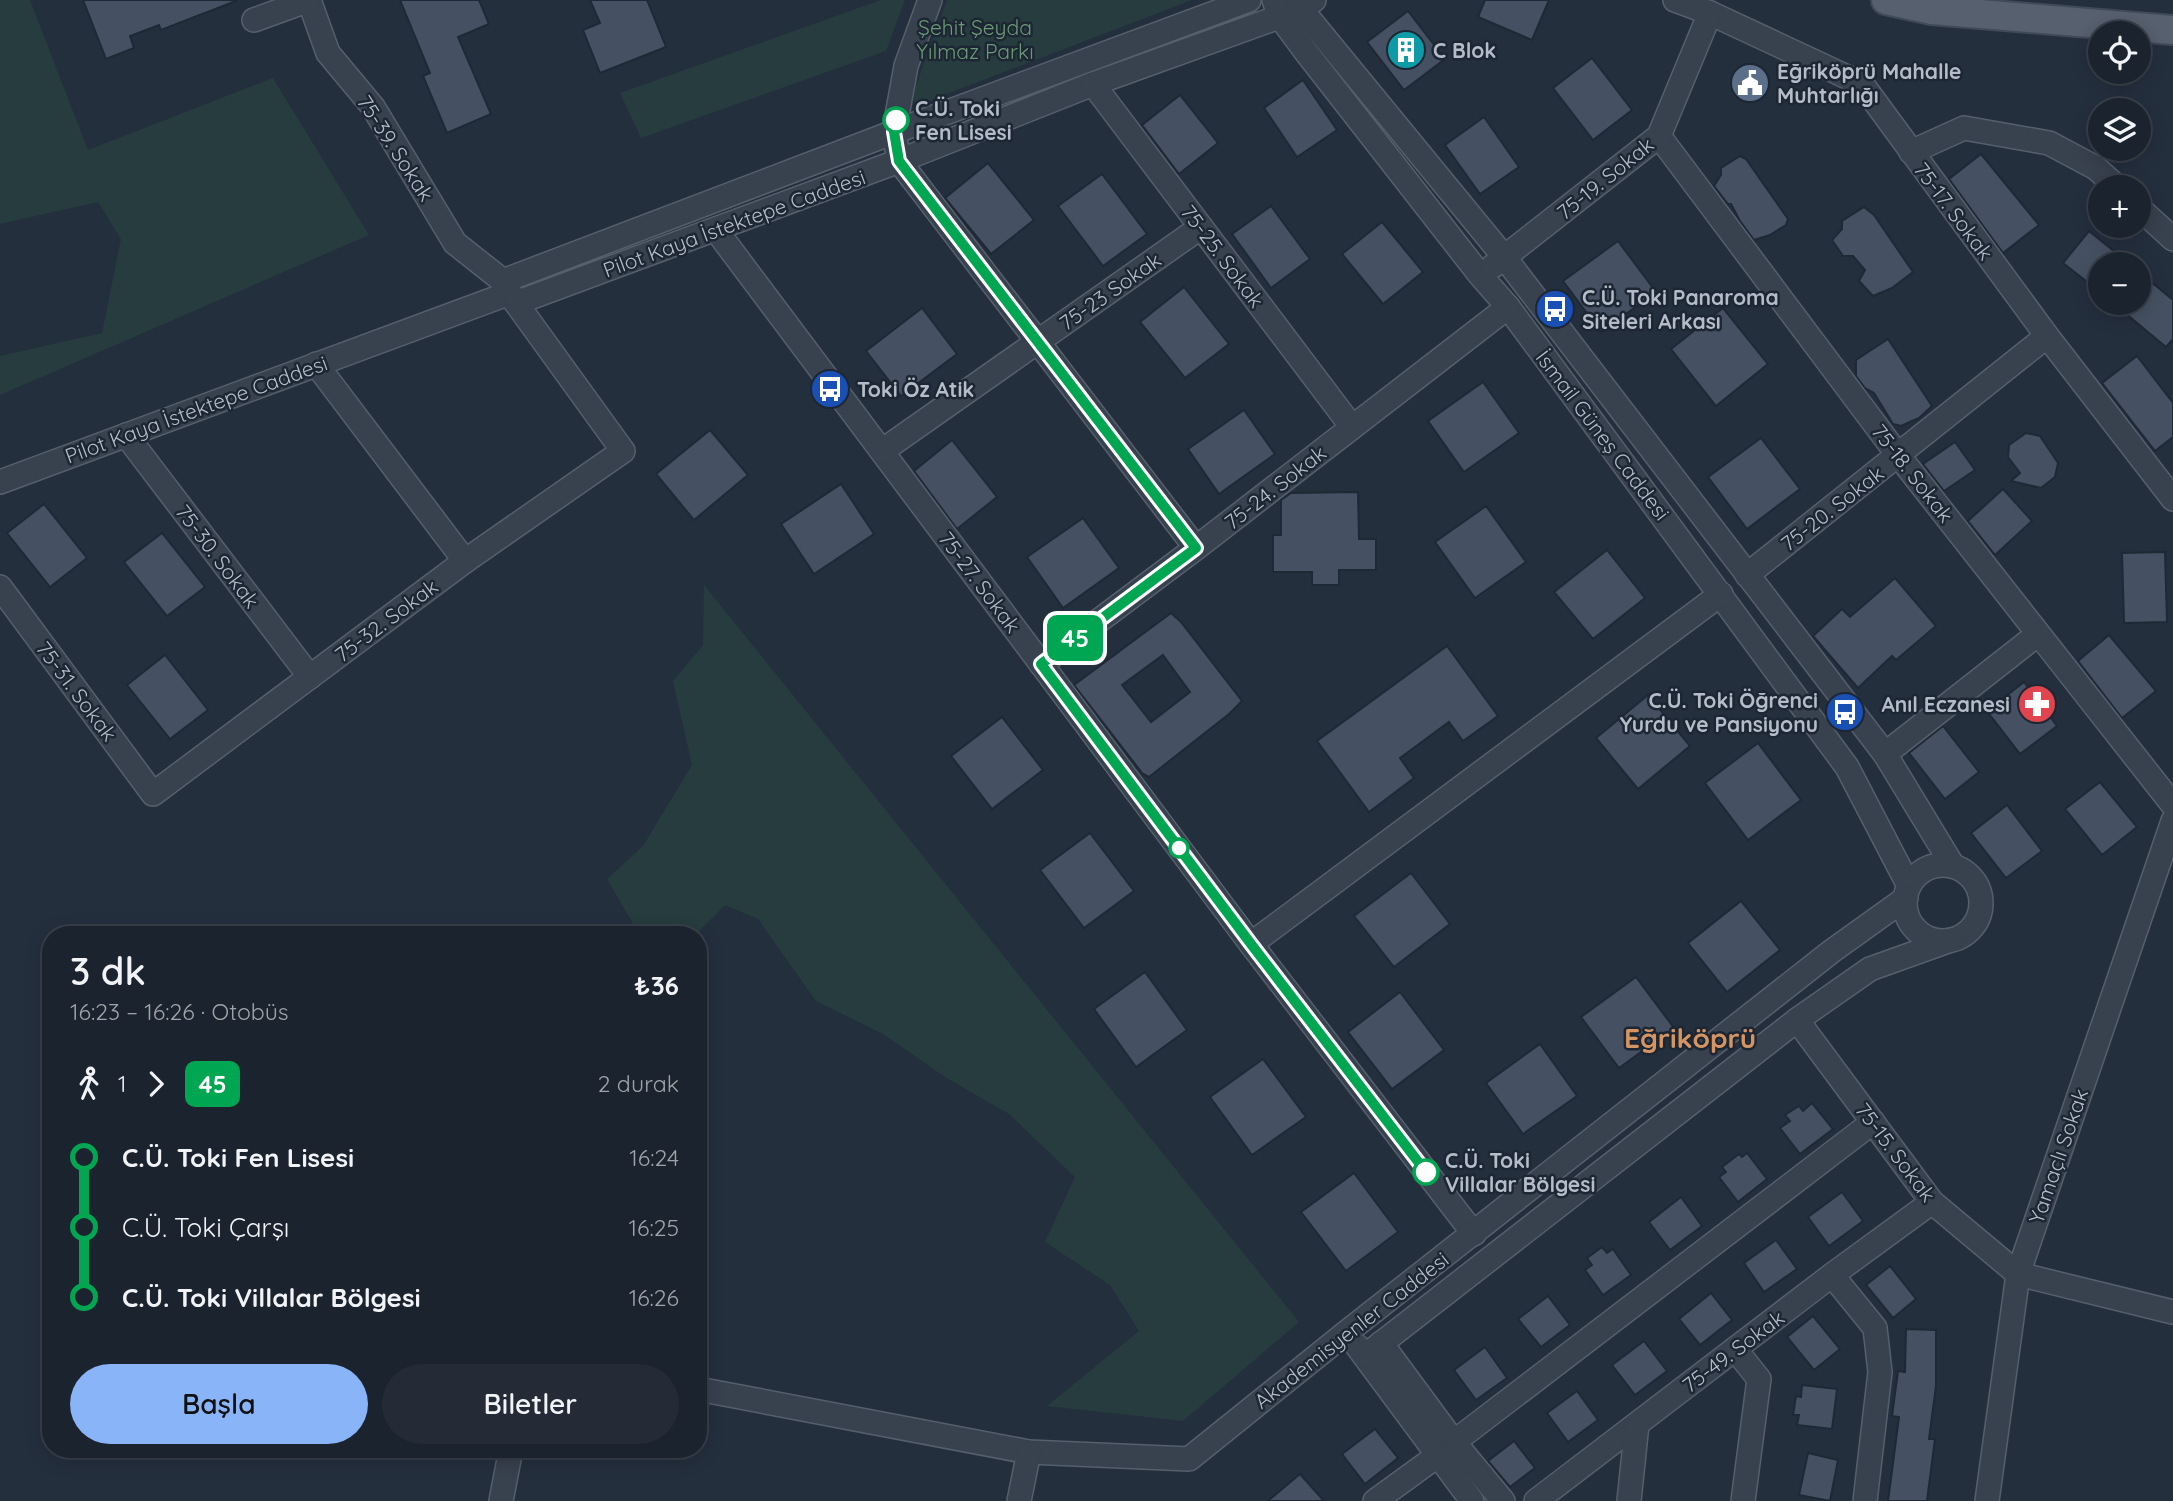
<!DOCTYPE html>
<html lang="tr">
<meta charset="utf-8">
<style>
:root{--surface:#1b232e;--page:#242b36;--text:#f1f3f6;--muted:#a0a4aa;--line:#39404a;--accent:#8ab4f8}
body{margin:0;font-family:Quicksand,sans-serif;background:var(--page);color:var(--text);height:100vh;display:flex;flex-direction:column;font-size:26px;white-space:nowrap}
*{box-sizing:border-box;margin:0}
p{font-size:23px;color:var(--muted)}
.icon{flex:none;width:38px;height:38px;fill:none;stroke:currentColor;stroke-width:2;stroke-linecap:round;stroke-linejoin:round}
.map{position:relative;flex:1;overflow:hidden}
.drawer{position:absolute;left:42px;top:926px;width:665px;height:532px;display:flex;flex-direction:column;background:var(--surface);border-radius:28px;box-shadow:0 4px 18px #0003,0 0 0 2px var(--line)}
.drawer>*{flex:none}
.badge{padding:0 14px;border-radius:10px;font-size:24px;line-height:46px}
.tools{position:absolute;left:2088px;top:21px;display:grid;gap:14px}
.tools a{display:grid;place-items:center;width:63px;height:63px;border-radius:50%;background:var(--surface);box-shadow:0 4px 18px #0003,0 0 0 2px var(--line);font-size:35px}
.map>.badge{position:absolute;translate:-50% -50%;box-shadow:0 0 0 4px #fff}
.legs{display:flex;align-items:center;gap:10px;height:77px;padding:0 28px;font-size:23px}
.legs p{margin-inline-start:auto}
.overview{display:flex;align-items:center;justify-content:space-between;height:119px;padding:0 28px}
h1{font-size:38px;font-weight:600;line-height:52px}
.cta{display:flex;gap:14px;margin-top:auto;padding:14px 28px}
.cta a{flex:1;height:80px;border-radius:42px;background:var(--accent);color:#111;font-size:28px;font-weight:600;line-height:80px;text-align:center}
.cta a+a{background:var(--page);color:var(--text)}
ul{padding:0 28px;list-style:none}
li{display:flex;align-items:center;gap:24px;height:70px;font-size:26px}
li i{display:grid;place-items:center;width:10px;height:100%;margin:0 9px;background:currentColor}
li i::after{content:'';width:18px;height:18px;margin:-9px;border:5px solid;border-radius:50%;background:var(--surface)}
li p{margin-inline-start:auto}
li:first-child i{background:linear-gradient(#0000 50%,currentColor 0)}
li:last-child i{background:linear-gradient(currentColor 50%,#0000 0)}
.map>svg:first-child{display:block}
.green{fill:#263c3f}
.building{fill:#455162;stroke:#1f2835;stroke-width:2;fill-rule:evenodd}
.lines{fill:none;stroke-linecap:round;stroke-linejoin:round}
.minor-casing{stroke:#565f6c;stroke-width:26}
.major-casing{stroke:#414a57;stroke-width:32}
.minor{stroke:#38414e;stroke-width:23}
.major{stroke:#56606e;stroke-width:28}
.line-1-casing{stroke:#fff;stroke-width:16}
.line-1{stroke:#00a651;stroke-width:10}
.stop-1-dot{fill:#fff;stroke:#00a651;stroke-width:3.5}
.labels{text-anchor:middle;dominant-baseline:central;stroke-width:5;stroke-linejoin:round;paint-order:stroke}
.park-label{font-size:21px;fill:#6b9a76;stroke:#1d2633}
.poi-label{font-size:21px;font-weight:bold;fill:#b4bcc9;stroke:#1d2633;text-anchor:start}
.stop-label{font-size:21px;font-weight:bold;fill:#b4bcc9;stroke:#1d2633;text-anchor:start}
.street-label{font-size:21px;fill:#b4bcc9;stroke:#1d2633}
.district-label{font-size:28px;font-weight:bold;fill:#d59563;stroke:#1d2633}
</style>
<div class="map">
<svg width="2173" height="1501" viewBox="0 0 2173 1501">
<rect width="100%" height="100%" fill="#242f3e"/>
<g class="green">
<polygon points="0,0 30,0 88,150 273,78 369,235 0,395 0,356 102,333 121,239 98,202 0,224"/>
<polygon points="881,0 905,0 886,51 641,138 620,93"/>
<polygon points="947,0 1192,0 923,103 914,102 913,94"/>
<polygon points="704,585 1299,1322 1183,1421 1047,1406 1139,1331 1110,1285 1045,1242 1075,1177 1009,1114 945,1077 883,1034 816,1001 758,919 725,905 696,934 639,934 607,879 643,846 692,765 673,681 703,645"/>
</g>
<g class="building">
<polygon points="83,0 236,0 236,1 161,30 159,25 130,36 134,48 106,59"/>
<polygon points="400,0 479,0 489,24 458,37 491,114 447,133 423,76 430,73"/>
<polygon points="590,0 647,0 666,47 600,73 583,30 600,23"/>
<polygon points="1485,0 1549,0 1532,40 1478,17"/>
<polygon points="1408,11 1445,59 1404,90 1367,42"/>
<polygon points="1592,58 1632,110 1593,140 1553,88"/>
<polygon points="1303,80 1337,130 1297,157 1264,108"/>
<polygon points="1180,95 1218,143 1179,174 1142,125"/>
<polygon points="1484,117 1519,167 1480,194 1445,145"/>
<polygon points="1981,154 2039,225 2003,253 1949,179"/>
<polygon points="1740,156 1746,159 1788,219 1786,225 1770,235 1754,240 1740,221 1731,204 1728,204 1714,186 1721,175 1721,168"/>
<polygon points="988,163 1034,220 991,254 945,198"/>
<polygon points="1102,174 1147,234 1103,266 1058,206"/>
<polygon points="1271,206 1310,259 1271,288 1232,234"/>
<polygon points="1864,207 1874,215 1913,272 1892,288 1873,296 1859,281 1865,270 1853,256 1843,256 1832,240 1842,229 1842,221"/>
<polygon points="1382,222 1423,272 1383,304 1342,254"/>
<polygon points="2089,231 2130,264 2100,264 2100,292 2063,263"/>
<polygon points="1618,241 1656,292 1601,332 1563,281"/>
<polygon points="2138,271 2173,300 2173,339 2166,347 2113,303 2138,303"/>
<polygon points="1184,287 1229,344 1185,378 1140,322"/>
<polygon points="922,308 957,354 901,396 866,351"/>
<polygon points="1723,308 1768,364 1716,406 1671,349"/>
<polygon points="1888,339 1932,406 1919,418 1901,426 1893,424 1874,393 1865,388 1856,376 1856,360"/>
<polygon points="2137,356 2173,403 2173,437 2155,451 2102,383"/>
<polygon points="1483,382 1519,433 1464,472 1428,421"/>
<polygon points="1244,410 1275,454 1219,494 1188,449"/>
<polygon points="710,430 748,475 694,520 656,474"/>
<polygon points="2026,433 2040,436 2058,463 2055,477 2041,488 2011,481 2020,473 2008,457 2009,445"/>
<polygon points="1761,438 1800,489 1747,529 1708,477"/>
<polygon points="952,440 997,497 957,529 914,471"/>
<polygon points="1955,442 1975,470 1944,491 1923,464"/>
<polygon points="841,484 874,534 814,574 781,524"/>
<polygon points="2003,489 2032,521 1995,555 1968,521"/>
<polygon points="1358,492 1359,539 1376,539 1376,570 1339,570 1339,585 1312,585 1312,572 1273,572 1273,535 1281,535 1281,500 1291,493"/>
<polygon points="44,504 87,558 50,587 7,533"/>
<polygon points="1486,506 1526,562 1475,598 1435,542"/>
<polygon points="1083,518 1119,568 1063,608 1027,557"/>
<polygon points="162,533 205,587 167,616 124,562"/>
<polygon points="1607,550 1645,598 1593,639 1554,592"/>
<polygon points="2165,552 2167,622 2124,623 2122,553"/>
<polygon points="1895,578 1936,626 1896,660 1892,656 1858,688 1813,636 1842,609 1850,617"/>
<path d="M1171 613 1181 622 1242 701 1229 714 1149 777 1142 773 1074 685ZM1163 655 1190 692 1151 722 1122 685Z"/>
<polygon points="2109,635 2156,691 2122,718 2078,661"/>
<polygon points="1447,646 1498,716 1463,741 1449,722 1400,758 1414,778 1369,812 1317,741"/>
<polygon points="165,655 208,710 170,739 127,685"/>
<polygon points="2024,682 2057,726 2020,754 1987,711"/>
<polygon points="1648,695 1690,746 1638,789 1596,738"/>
<polygon points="1002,717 1043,770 992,809 951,756"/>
<polygon points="1943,726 1979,772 1945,799 1909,753"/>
<polygon points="1758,743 1801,800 1748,840 1705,783"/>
<polygon points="2100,782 2137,827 2102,855 2065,809"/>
<polygon points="2007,805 2042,851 2006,878 1971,833"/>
<polygon points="1090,833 1134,891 1084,928 1040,870"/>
<polygon points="1411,873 1450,924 1394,967 1354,916"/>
<polygon points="1741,901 1780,950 1727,992 1688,943"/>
<polygon points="1145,972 1187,1030 1136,1067 1094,1009"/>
<polygon points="1636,977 1674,1028 1619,1068 1581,1017"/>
<polygon points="1400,992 1444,1050 1392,1089 1348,1032"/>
<polygon points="1540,1044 1577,1096 1523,1134 1486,1083"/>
<polygon points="1263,1059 1306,1117 1252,1155 1210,1097"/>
<polygon points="1812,1103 1833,1129 1800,1154 1780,1128 1790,1121 1785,1115 1799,1106 1803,1111"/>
<polygon points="1747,1153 1767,1179 1738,1202 1719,1177 1726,1172 1722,1167 1739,1154 1742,1157"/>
<polygon points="1354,1173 1398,1232 1346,1271 1301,1212"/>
<polygon points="1842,1192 1863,1221 1829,1246 1808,1217"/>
<polygon points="1681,1197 1702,1226 1670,1250 1649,1222"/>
<polygon points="1776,1240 1797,1269 1764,1292 1744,1263"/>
<polygon points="1602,1247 1607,1253 1613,1249 1631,1275 1603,1295 1585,1270 1592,1265 1587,1258"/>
<polygon points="1890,1266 1916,1299 1893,1318 1866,1285"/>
<polygon points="1711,1293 1732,1320 1700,1345 1679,1319"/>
<polygon points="1548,1296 1570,1325 1541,1347 1518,1319"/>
<polygon points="1813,1316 1840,1349 1814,1370 1787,1337"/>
<polygon points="1906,1329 1936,1330 1936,1386 1929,1439 1935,1439 1927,1501 1888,1501 1899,1417 1892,1416 1898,1371 1905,1372"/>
<polygon points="1644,1341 1667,1371 1635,1395 1612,1365"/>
<polygon points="1485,1347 1507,1378 1476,1400 1454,1370"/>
<polygon points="1802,1385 1837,1389 1832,1429 1797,1425 1799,1415 1793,1415 1796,1396 1801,1397"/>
<polygon points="1577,1391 1598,1420 1568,1442 1547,1413"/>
<polygon points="1375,1429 1398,1458 1365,1484 1342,1454"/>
<polygon points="1514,1441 1535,1468 1510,1487 1488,1461"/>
<polygon points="1808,1453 1838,1460 1830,1501 1799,1495"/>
<polygon points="1300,1474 1324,1501 1268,1501"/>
</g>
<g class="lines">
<defs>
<g id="minor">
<polyline points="309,0 328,53 373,107 455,243 503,281"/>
<polyline points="930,0 906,66 894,132 899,161 1196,548"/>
<polyline points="1249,0 894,132 503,281 516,303 899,161 1093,84 1301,9 1314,0"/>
<polyline points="1274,0 1280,17 1306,52 1480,275 1508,307 1847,767 1909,886"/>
<polyline points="1297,0 1301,9 1505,258 1885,754 1953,866"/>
<polyline points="1675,0 1710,13 1862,84 2047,336 2173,499"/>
<polyline points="254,20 309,0"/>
<polyline points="1093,84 1352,427"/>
<polyline points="1659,136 1898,455 2173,805"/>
<polyline points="1911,152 1964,128 2049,143 2096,168 2117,187"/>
<polyline points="2138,207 2173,239"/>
<polyline points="716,230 1251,944 1474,1234"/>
<polyline points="1493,266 1659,136 1710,13"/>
<polyline points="316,364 465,561"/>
<polyline points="126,435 310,677"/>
<polyline points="882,451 1201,227"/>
<polyline points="0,482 510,293"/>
<polyline points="1747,575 2047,336"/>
<polyline points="0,587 153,794 465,561 623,451 516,303"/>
<polyline points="1041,664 1196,548 1508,307"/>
<polyline points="1885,754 2038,634"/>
<circle cx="1943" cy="903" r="38"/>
<polyline points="1251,944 1721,594"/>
<polyline points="1797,1020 1932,1202 2018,1274 2173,1312"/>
<polyline points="1832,1275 1875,1328 1880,1372 1865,1501"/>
<polyline points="1381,1343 1454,1442 1503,1501"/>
<polyline points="1357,1346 1472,1501"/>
<polyline points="1735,1349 1759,1379 1743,1501"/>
<polyline points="1365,1356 1797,1020 1870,969 1951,940"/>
<polyline points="698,1389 1029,1452 1189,1459 1347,1332 1832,951 1906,898"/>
<polyline points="1454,1442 1873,1122"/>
<polyline points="501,1501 511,1449"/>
<polyline points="1019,1501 1029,1452"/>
<polyline points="1375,1501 1437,1456"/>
<polyline points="1536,1501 1832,1275 1932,1202"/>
<polyline points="1629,1501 1637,1424"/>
<polyline points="1987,1501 2018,1274 2173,821"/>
</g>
<polyline id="major" points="1886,0 1932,10 2173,30"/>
</defs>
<use href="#minor" class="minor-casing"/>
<use href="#major" class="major-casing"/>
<use href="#minor" class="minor"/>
<use href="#major" class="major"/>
</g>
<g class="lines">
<defs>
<polyline id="line-1" points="896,120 894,132 899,161 1196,548 1041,664 1251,944 1426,1172"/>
</defs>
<use href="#line-1" class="line-1-casing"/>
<use href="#line-1" class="line-1"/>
</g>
<defs>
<symbol id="building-disc" viewBox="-11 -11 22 22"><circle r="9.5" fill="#0f9aa8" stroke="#1d2633"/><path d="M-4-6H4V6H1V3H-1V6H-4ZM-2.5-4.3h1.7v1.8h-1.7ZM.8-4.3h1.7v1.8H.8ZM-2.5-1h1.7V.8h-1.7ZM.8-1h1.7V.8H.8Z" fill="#fff"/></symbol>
<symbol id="civic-disc" viewBox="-11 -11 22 22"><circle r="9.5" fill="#5c6f8a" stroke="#1d2633"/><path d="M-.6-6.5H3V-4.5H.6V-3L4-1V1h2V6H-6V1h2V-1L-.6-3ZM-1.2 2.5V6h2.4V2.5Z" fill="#fff"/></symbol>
<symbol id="bus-disc" viewBox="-11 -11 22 22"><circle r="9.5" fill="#1a4fb4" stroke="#1d2633"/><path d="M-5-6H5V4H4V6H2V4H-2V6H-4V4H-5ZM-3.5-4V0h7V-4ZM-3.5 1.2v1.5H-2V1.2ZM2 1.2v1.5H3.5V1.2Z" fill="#fff"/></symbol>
<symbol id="pharmacy-disc" viewBox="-11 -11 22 22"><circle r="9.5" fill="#e0444e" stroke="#1d2633"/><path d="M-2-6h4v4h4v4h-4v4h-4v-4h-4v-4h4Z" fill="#fff"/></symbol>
</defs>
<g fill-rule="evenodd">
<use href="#building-disc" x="1384" y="28" width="44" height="44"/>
<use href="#civic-disc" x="1728" y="61" width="44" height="44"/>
<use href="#bus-disc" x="1533" y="287" width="44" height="44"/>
<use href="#bus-disc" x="808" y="367" width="44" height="44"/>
<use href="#pharmacy-disc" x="2015" y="682" width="44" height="44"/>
<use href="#bus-disc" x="1823" y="690" width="44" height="44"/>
</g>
<g class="stop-1-dot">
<circle cx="896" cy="120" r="12"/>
<circle cx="1179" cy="848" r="9"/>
<circle cx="1426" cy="1172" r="12"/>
</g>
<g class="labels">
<g class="park-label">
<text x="975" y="27">Şehit Şeyda<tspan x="975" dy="24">Yılmaz Parkı</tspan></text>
</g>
<g class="poi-label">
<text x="1433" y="50">C Blok</text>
<text x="1777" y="71">Eğriköprü Mahalle<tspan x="1777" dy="24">Muhtarlığı</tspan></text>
<text x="1582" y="297">C.Ü. Toki Panaroma<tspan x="1582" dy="24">Siteleri Arkası</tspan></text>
<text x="857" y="389">Toki Öz Atik</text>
<text x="1818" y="700" text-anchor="end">C.Ü. Toki Öğrenci<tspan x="1818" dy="24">Yurdu ve Pansiyonu</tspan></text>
<text x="2010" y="704" text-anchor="end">Anıl Eczanesi</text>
</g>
<g class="stop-label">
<text x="915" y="108">C.Ü. Toki<tspan x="915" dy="24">Fen Lisesi</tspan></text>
<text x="1445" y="1160">C.Ü. Toki<tspan x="1445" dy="24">Villalar Bölgesi</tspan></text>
</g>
<g class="street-label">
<text transform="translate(396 148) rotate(57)">75-39. Sokak</text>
<text transform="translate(1605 178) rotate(-39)">75-19. Sokak</text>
<text transform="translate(1954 211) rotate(53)">75-17. Sokak</text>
<text transform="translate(734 223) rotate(-20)">Pilot Kaya İstektepe Caddesi</text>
<text transform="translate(1223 256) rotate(53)">75-25. Sokak</text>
<text transform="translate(1110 291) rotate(-35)">75-23 Sokak</text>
<text transform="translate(196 409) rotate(-20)">Pilot Kaya İstektepe Caddesi</text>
<text transform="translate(1603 435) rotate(53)">İsmail Güneş Caddesi</text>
<text transform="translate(1913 473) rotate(52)">75-18. Sokak</text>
<text transform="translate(1275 487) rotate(-38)">75-24. Sokak</text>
<text transform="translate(1832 508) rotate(-38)">75-20. Sokak</text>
<text transform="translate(218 556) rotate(53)">75-30. Sokak</text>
<text transform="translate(980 582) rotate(53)">75-27. Sokak</text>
<text transform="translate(386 620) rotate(-37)">75-32. Sokak</text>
<text transform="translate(77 691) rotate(53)">75-31. Sokak</text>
<text transform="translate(1896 1152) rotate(53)">75-15. Sokak</text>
<text transform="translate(2058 1156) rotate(-71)">Yamaçlı Sokak</text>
<text transform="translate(1351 1330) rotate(-38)">Akademisyenler Caddesi</text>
<text transform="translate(1733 1351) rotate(-37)">75-49. Sokak</text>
</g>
<g class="district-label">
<text x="1690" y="1037">Eğriköprü</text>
</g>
</g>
</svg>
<div class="tools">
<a><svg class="icon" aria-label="locate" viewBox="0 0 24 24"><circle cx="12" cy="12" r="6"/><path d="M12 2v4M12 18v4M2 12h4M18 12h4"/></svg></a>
<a><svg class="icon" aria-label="layers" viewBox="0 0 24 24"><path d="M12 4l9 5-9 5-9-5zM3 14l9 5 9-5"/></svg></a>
<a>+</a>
<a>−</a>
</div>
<b class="badge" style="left:1075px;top:638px;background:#00a651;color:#fff">45</b>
<section class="drawer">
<div class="overview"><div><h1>3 dk</h1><p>16:23 – 16:26 · Otobüs</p></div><b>₺36</b></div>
<div class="legs"><svg class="icon" aria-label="walk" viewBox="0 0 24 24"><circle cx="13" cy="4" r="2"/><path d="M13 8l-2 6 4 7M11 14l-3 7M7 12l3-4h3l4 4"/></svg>1<svg class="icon" aria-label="forward" viewBox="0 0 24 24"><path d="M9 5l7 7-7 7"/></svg><b class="badge" style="background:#00a651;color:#fff">45</b><p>2 durak</p></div>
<ul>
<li><i style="color:#00a651"></i><b>C.Ü. Toki Fen Lisesi</b><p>16:24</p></li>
<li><i style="color:#00a651"></i><span>C.Ü. Toki Çarşı</span><p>16:25</p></li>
<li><i style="color:#00a651"></i><b>C.Ü. Toki Villalar Bölgesi</b><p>16:26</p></li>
</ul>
<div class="cta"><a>Başla</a><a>Biletler</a></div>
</section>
</div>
